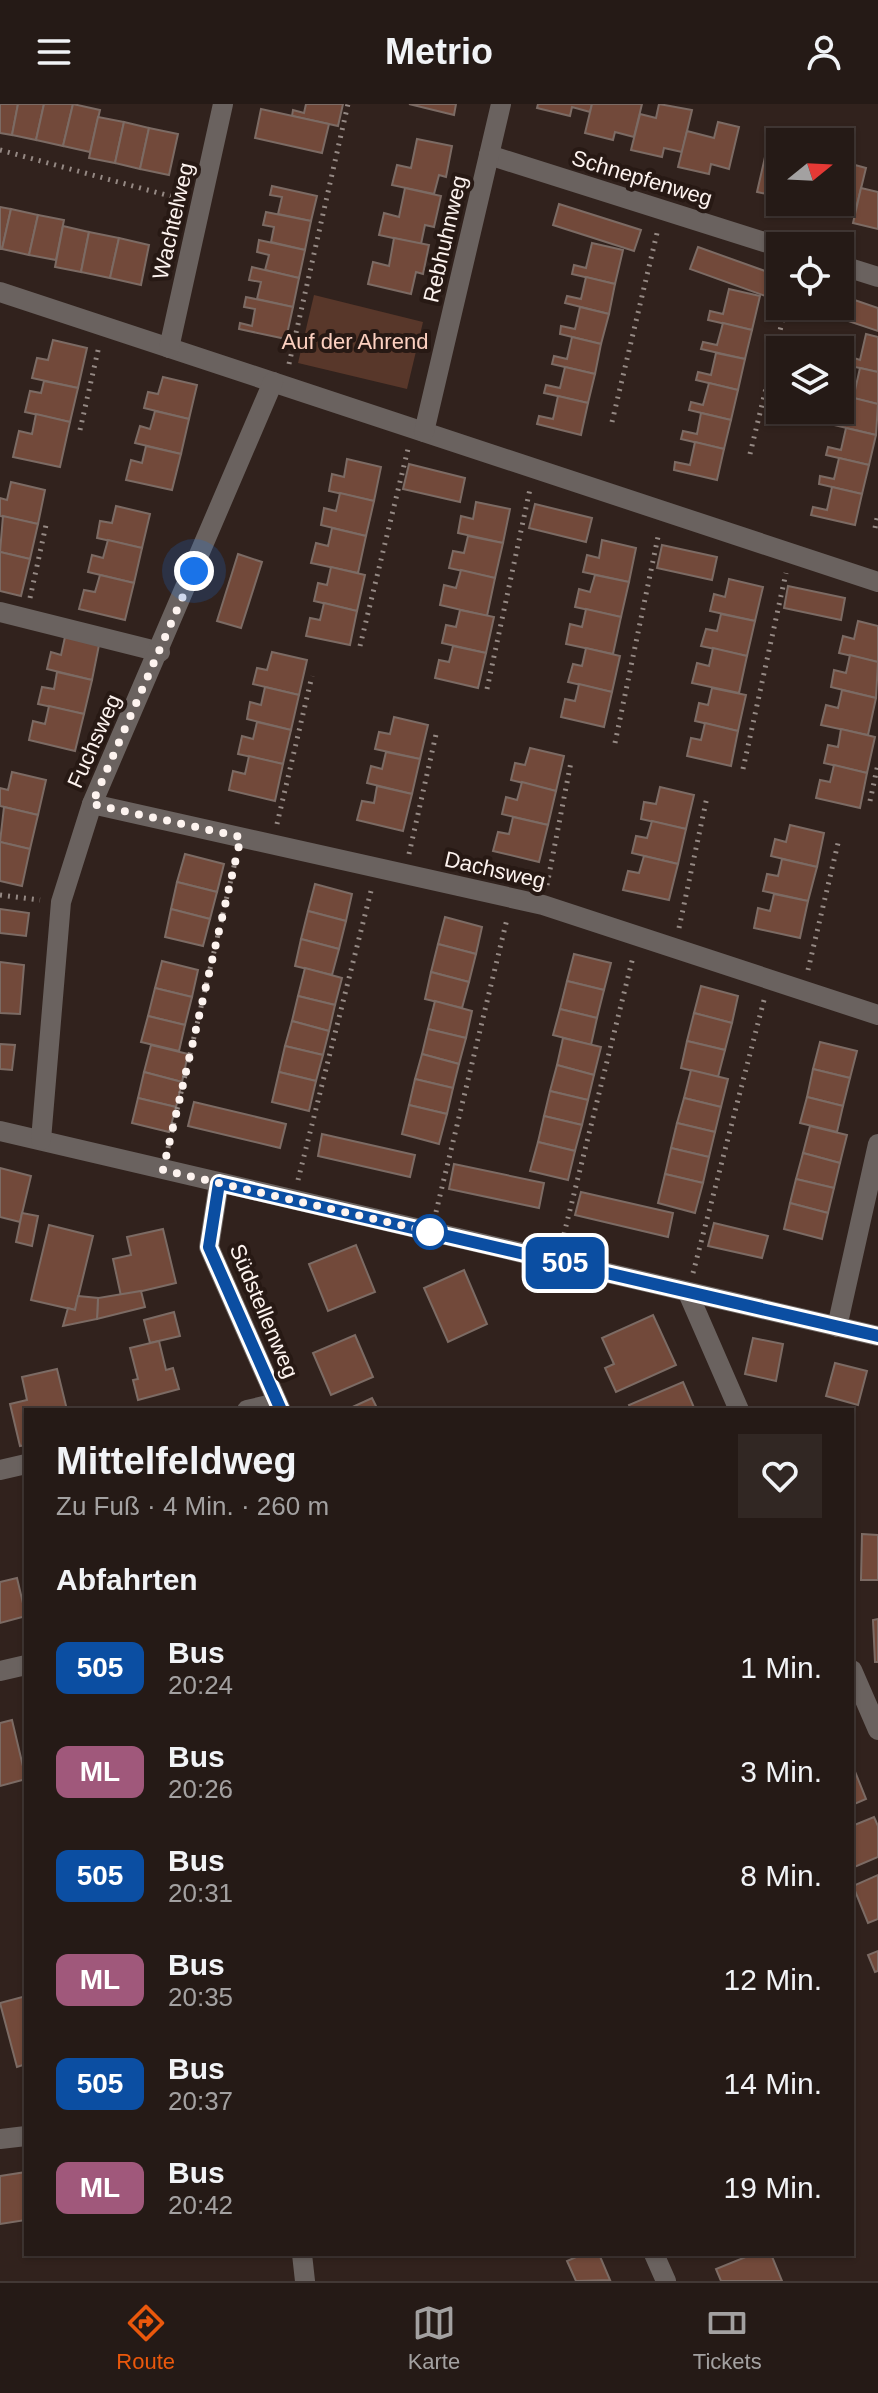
<!DOCTYPE html>
<html lang="de">
<meta charset="utf-8">
<style>
:root{--surface:#251a16;--page:#312723;--text:#f1f3f6;--muted:#a3a1a1;--line:#423835;--accent:#ea580c}
body{margin:0;font-family:Helvetica,sans-serif;background:var(--page);color:var(--text);height:100vh;display:flex;flex-direction:column;font-size:30px;white-space:nowrap}
*{box-sizing:border-box;margin:0}
p{font-size:26px;color:var(--muted)}
.icon{flex:none;width:44px;height:44px;fill:none;stroke:currentColor;stroke-width:2;stroke-linecap:round;stroke-linejoin:round}
.map{position:relative;flex:1;overflow:hidden}
.side{position:absolute;left:24px;top:1304px;width:830px;height:848px;display:flex;flex-direction:column;background:var(--surface);border-radius:0px;box-shadow:0 2px 6px #0004,0 0 0 2px var(--line)}
.side>*{flex:none}
.badge{padding:0 16px;border-radius:12px;font-size:28px;line-height:52px}
.needle{width:52px;rotate:72deg}
.fabs{position:absolute;left:766px;top:24px;display:grid;gap:16px}
.fabs a{display:grid;place-items:center;width:88px;height:88px;border-radius:0px;background:var(--surface);box-shadow:0 2px 6px #0004,0 0 0 2px var(--line);font-size:40px}
.you{position:absolute;width:40px;height:40px;margin:-20px;border:6px solid #fff;border-radius:50%;background:#1a73e8;box-shadow:0 0 0 12px #1a73e833}
.map>.badge{position:absolute;translate:-50% -50%;box-shadow:0 0 0 4px #fff}
h2{padding:0 32px;font-size:30px;line-height:72px}
.round{display:grid;place-items:center;flex:none;width:84px;height:84px;border-radius:0px;background:var(--page)}
.overview{display:flex;align-items:center;justify-content:space-between;height:136px;padding:0 32px}
h1{font-size:38px;font-weight:600;line-height:60px}
ul{padding:0;list-style:none}
li{display:flex;align-items:center;gap:24px;height:104px;padding:0 32px}
li div{flex:1}
li b{display:block;font-size:30px}
li em{font-style:normal}
li .badge{min-width:88px;font-weight:700;text-align:center}
header{display:flex;justify-content:space-between;align-items:center;height:104px;padding:0 32px;background:var(--surface);font-size:36px;font-weight:600}
.tab-bar{display:flex;justify-content:space-around;align-items:center;height:112px;border-top:2px solid var(--line);background:var(--surface);font-size:22px;color:var(--muted)}
.tab-bar a{display:grid;justify-items:center;gap:4px}
.tab-bar .selected{color:var(--accent)}
.map>svg:first-child{display:block}
.green{fill:#58372a}
.building{fill:#72493a;stroke:#7c6b64;stroke-width:2}
.lines{fill:none;stroke-linecap:round;stroke-linejoin:round}
.path{stroke:#958984;stroke-width:5;stroke-dasharray:2 6;stroke-linecap:butt}
.minor{stroke:#6a625f;stroke-width:20}
.line-casing{stroke:#fff;stroke-width:18}
.line{stroke:#0b4ea2;stroke-width:12}
.walk{stroke:#fdf3ef;stroke-width:8;stroke-dasharray:0 14.4}
.stop-dot{fill:#fff;stroke:#0b4ea2;stroke-width:4}
.labels{text-anchor:middle;dominant-baseline:central;stroke-width:8;stroke-linejoin:round;paint-order:stroke}
.street-label{font-size:22px;fill:#fdf3ef;stroke:#271914}
.park-label{font-size:22px;fill:#fcd0c0;stroke:#271914}
</style>
<header><svg class="icon" aria-label="menu" viewBox="0 0 24 24"><path d="M4 6h16M4 12h16M4 18h16"/></svg>Metrio<svg class="icon" aria-label="person" viewBox="0 0 24 24"><circle cx="12" cy="8" r="4"/><path d="M4 21q1-7 8-7t8 7"/></svg></header>
<div class="map">
<svg width="878" height="2177" viewBox="0 0 878 2177">
<rect width="100%" height="100%" fill="#31221d"/>
<polygon class="green" points="314,191 423,218 407,285 298,259"/>
<g class="building">
<polygon points="0,0 18,0 12,31 0,29"/>
<polygon points="18,0 44,0 36,36 12,31"/>
<polygon points="44,0 73,0 63,42 36,36"/>
<polygon points="73,0 100,6 90,48 63,42"/>
<polygon points="306,0 343,0 338,22 292,12 293,6 304,9"/>
<polygon points="409,0 456,0 454,11"/>
<polygon points="538,0 592,0 590,8 572,3 570,12 537,4"/>
<polygon points="592,0 642,0 634,33 615,28 613,36 585,29"/>
<polygon points="659,0 692,6 682,48 664,44 662,53 631,46 640,10 656,14"/>
<polygon points="261,5 329,20 322,49 255,34"/>
<polygon points="98,13 124,18 115,59 89,54"/>
<polygon points="124,18 149,24 140,65 115,59"/>
<polygon points="718,18 739,23 729,65 711,60 709,70 678,63 687,27 714,34"/>
<polygon points="149,24 178,30 169,71 140,65"/>
<polygon points="417,35 452,42 446,73 439,71 434,90 392,81 397,61 411,64"/>
<polygon points="765,53 780,57 780,93 757,88"/>
<polygon points="844,58 866,64 856,105 839,101 837,111 808,104 809,98 840,98"/>
<polygon points="272,82 317,92 311,117 278,110 282,93 270,91"/>
<polygon points="405,84 441,92 434,123 425,121 421,140 379,131 384,109 399,113"/>
<polygon points="861,84 878,88 878,125 853,119"/>
<polygon points="559,100 641,126 634,147 553,121"/>
<polygon points="0,103 11,105 2,145 0,145"/>
<polygon points="11,105 38,111 29,151 2,145"/>
<polygon points="266,108 311,117 305,146 271,138 274,123 263,121"/>
<polygon points="38,111 64,116 56,156 29,151"/>
<polygon points="63,122 89,128 81,168 55,163"/>
<polygon points="89,128 119,134 110,174 81,168"/>
<polygon points="119,134 149,141 141,181 110,174"/>
<polygon points="394,134 429,141 423,170 416,168 411,190 368,180 373,158 389,162"/>
<polygon points="259,136 305,146 299,174 265,166 269,151 257,148"/>
<polygon points="592,139 623,146 615,180 572,170 574,161 586,164"/>
<polygon points="698,143 779,172 771,194 690,165"/>
<polygon points="252,163 299,174 293,203 257,195 261,178 249,176"/>
<polygon points="586,173 615,180 609,210 565,199 567,192 581,195"/>
<polygon points="729,185 760,192 752,226 708,216 710,207 723,210"/>
<polygon points="840,191 878,204 878,227 824,209 827,202 840,202"/>
<polygon points="246,193 293,203 286,235 239,225 240,219 252,222 255,205 244,203"/>
<polygon points="580,203 609,210 601,240 560,230 561,222 575,225"/>
<polygon points="723,219 752,226 745,255 701,245 703,238 717,241"/>
<polygon points="866,230 878,233 878,268 846,261 848,252 860,256"/>
<polygon points="572,233 601,240 595,270 552,260 554,252 567,255"/>
<polygon points="53,236 87,244 78,284 32,274 37,254 48,256"/>
<polygon points="716,249 745,255 738,286 696,276 698,268 711,271"/>
<polygon points="565,263 595,270 588,299 544,289 546,281 560,284"/>
<polygon points="860,264 878,268 878,300 840,291 841,283 855,286"/>
<polygon points="163,273 197,281 189,315 144,304 148,288 158,290"/>
<polygon points="44,277 78,284 70,318 25,308 30,287 41,289"/>
<polygon points="709,279 738,286 731,316 689,306 691,298 703,301"/>
<polygon points="558,292 588,299 581,331 537,320 539,312 553,315"/>
<polygon points="854,294 878,300 876,331 834,321 835,313 849,316"/>
<polygon points="155,307 189,315 181,350 135,339 140,322 150,325"/>
<polygon points="701,309 731,316 724,345 681,335 683,327 697,330"/>
<polygon points="36,310 70,318 60,363 13,353 19,327 32,330"/>
<polygon points="846,324 876,331 869,361 826,351 828,343 841,346"/>
<polygon points="695,338 724,345 717,376 674,366 675,358 690,361"/>
<polygon points="146,342 181,350 172,386 126,376 131,356 142,359"/>
<polygon points="839,354 869,361 862,390 819,380 820,372 834,375"/>
<polygon points="347,355 381,363 374,397 329,387 332,370 344,373"/>
<polygon points="409,360 465,374 460,398 403,385"/>
<polygon points="11,378 45,386 38,420 0,412 0,394 7,396"/>
<polygon points="832,383 862,390 855,421 811,411 813,403 827,406"/>
<polygon points="340,389 374,397 366,432 321,421 324,404 336,407"/>
<polygon points="476,398 510,405 503,439 458,429 461,412 473,415"/>
<polygon points="535,400 592,414 586,438 529,424"/>
<polygon points="116,402 150,410 142,444 97,434 100,417 112,419"/>
<polygon points="3,412 38,420 30,455 0,448"/>
<polygon points="332,424 366,432 358,469 311,459 316,439 328,442"/>
<polygon points="468,432 503,439 495,474 449,464 453,447 464,449"/>
<polygon points="108,436 142,444 134,479 88,468 92,451 103,454"/>
<polygon points="602,436 636,444 629,478 583,468 587,451 599,454"/>
<polygon points="662,441 717,453 712,476 657,464"/>
<polygon points="0,448 30,455 21,492 0,487"/>
<polygon points="238,450 262,458 241,524 217,517"/>
<polygon points="331,463 365,471 357,507 314,497 318,479 327,481"/>
<polygon points="461,466 495,474 487,512 440,501 444,481 456,484"/>
<polygon points="100,471 134,479 125,516 79,505 84,486 95,488"/>
<polygon points="595,471 629,478 621,513 575,503 579,485 590,488"/>
<polygon points="729,475 763,483 755,517 710,507 714,490 725,493"/>
<polygon points="788,482 845,494 841,516 784,504"/>
<polygon points="324,499 357,507 350,541 306,532 310,514 320,516"/>
<polygon points="586,505 621,513 613,550 566,540 570,520 582,523"/>
<polygon points="460,506 494,513 486,549 442,539 446,521 456,523"/>
<polygon points="721,510 755,517 747,552 701,542 706,525 717,527"/>
<polygon points="858,517 878,522 878,558 839,549 843,532 854,535"/>
<polygon points="65,533 99,541 92,576 47,565 51,548 61,551"/>
<polygon points="453,542 486,549 478,584 435,574 439,556 449,558"/>
<polygon points="586,544 620,552 612,588 568,578 573,560 582,562"/>
<polygon points="713,544 747,552 739,589 692,579 697,559 709,562"/>
<polygon points="272,548 307,556 299,591 253,580 257,564 267,566"/>
<polygon points="850,551 878,558 876,594 831,583 834,566 846,569"/>
<polygon points="57,568 92,576 84,610 38,600 42,583 54,585"/>
<polygon points="579,580 612,588 604,623 561,613 565,595 575,597"/>
<polygon points="265,583 299,591 291,626 247,615 250,598 261,601"/>
<polygon points="712,584 746,591 738,627 695,617 699,599 708,601"/>
<polygon points="842,586 876,594 868,631 821,621 826,601 838,604"/>
<polygon points="49,602 84,610 75,647 29,636 33,617 45,620"/>
<polygon points="394,613 428,621 420,655 375,645 379,628 390,630"/>
<polygon points="257,618 291,626 283,660 238,650 242,632 253,635"/>
<polygon points="705,619 738,627 731,662 687,652 691,634 701,636"/>
<polygon points="841,625 875,633 867,669 824,659 828,641 838,643"/>
<polygon points="530,644 564,652 556,687 511,676 515,659 525,661"/>
<polygon points="386,648 420,655 412,690 367,679 371,662 382,665"/>
<polygon points="249,652 283,660 275,697 229,686 233,667 245,670"/>
<polygon points="834,661 867,669 860,704 816,694 820,676 830,678"/>
<polygon points="12,668 46,676 38,711 0,702 0,684 8,686"/>
<polygon points="522,678 556,687 548,721 502,710 506,693 517,696"/>
<polygon points="377,682 412,690 403,727 357,716 362,697 374,699"/>
<polygon points="660,683 694,691 686,725 641,715 644,698 656,700"/>
<polygon points="4,703 38,711 30,745 0,738"/>
<polygon points="513,713 548,721 539,758 493,747 498,728 509,730"/>
<polygon points="652,717 686,725 678,760 632,749 636,732 647,734"/>
<polygon points="790,721 824,729 817,763 771,752 775,735 786,738"/>
<polygon points="0,738 30,745 22,782 0,777"/>
<polygon points="185,750 224,760 217,788 177,778"/>
<polygon points="644,752 678,760 669,796 623,786 628,767 639,769"/>
<polygon points="782,755 817,763 808,797 763,787 767,770 778,772"/>
<polygon points="177,778 217,788 210,815 171,805"/>
<polygon points="315,780 352,790 346,817 308,807"/>
<polygon points="774,790 808,797 800,834 754,824 758,804 770,807"/>
<polygon points="0,805 29,809 26,832 0,829"/>
<polygon points="171,805 210,815 203,842 165,833"/>
<polygon points="308,807 346,817 339,845 301,835"/>
<polygon points="445,813 482,823 476,850 438,840"/>
<polygon points="301,835 339,845 332,871 295,862"/>
<polygon points="438,840 476,850 469,878 431,868"/>
<polygon points="574,850 611,859 604,886 567,877"/>
<polygon points="162,857 198,866 192,893 155,884"/>
<polygon points="0,858 24,861 20,910 0,909"/>
<polygon points="305,864 342,874 335,901 298,892"/>
<polygon points="431,868 469,878 462,904 425,895"/>
<polygon points="567,877 604,886 597,914 560,905"/>
<polygon points="701,882 738,892 732,919 694,909"/>
<polygon points="155,884 192,893 185,921 148,912"/>
<polygon points="298,892 335,901 329,927 292,917"/>
<polygon points="435,897 472,907 466,934 428,925"/>
<polygon points="560,905 597,914 591,941 553,931"/>
<polygon points="694,909 732,919 725,946 687,937"/>
<polygon points="148,912 185,921 179,947 141,938"/>
<polygon points="292,917 329,927 323,951 285,942"/>
<polygon points="428,925 466,934 459,960 422,950"/>
<polygon points="563,934 601,943 594,971 557,961"/>
<polygon points="687,937 725,946 718,973 681,964"/>
<polygon points="820,938 857,947 850,974 813,965"/>
<polygon points="0,940 15,941 12,966 0,965"/>
<polygon points="151,941 188,950 182,978 144,968"/>
<polygon points="285,942 323,951 316,977 279,968"/>
<polygon points="422,950 459,960 453,984 415,975"/>
<polygon points="557,961 594,971 588,996 550,987"/>
<polygon points="813,965 850,974 843,1002 807,993"/>
<polygon points="691,966 728,975 721,1003 684,994"/>
<polygon points="144,968 182,978 176,1003 138,994"/>
<polygon points="279,968 316,977 309,1007 272,998"/>
<polygon points="415,975 453,984 447,1010 409,1001"/>
<polygon points="550,987 588,996 582,1021 544,1012"/>
<polygon points="807,993 843,1002 837,1028 800,1019"/>
<polygon points="138,994 176,1003 169,1028 132,1019"/>
<polygon points="684,994 721,1003 715,1028 677,1019"/>
<polygon points="194,998 286,1020 280,1044 188,1022"/>
<polygon points="409,1001 447,1010 439,1040 402,1030"/>
<polygon points="544,1012 582,1021 575,1047 538,1038"/>
<polygon points="677,1019 715,1028 709,1053 671,1044"/>
<polygon points="810,1022 847,1031 840,1059 803,1049"/>
<polygon points="322,1030 415,1051 410,1073 318,1052"/>
<polygon points="538,1038 575,1047 568,1076 530,1067"/>
<polygon points="671,1044 709,1053 703,1079 665,1070"/>
<polygon points="803,1049 840,1059 834,1084 796,1075"/>
<polygon points="454,1060 544,1079 539,1104 449,1085"/>
<polygon points="0,1064 31,1072 20,1118 0,1113"/>
<polygon points="665,1070 703,1079 695,1109 658,1099"/>
<polygon points="796,1075 834,1084 828,1109 790,1099"/>
<polygon points="581,1088 673,1109 668,1133 575,1111"/>
<polygon points="790,1099 828,1109 822,1135 784,1125"/>
<polygon points="22,1109 38,1112 32,1142 16,1138"/>
<polygon points="714,1119 768,1132 762,1154 708,1142"/>
<polygon points="49,1121 93,1132 75,1206 31,1196"/>
<polygon points="163,1125 176,1179 121,1192 113,1155 131,1151 127,1133"/>
<polygon points="356,1141 375,1188 328,1207 309,1160"/>
<polygon points="464,1166 487,1220 448,1238 424,1184"/>
<polygon points="141,1187 145,1203 97,1215 98,1194"/>
<polygon points="78,1192 98,1194 97,1215 63,1222 68,1204 75,1206"/>
<polygon points="174,1208 180,1232 150,1239 144,1216"/>
<polygon points="653,1211 676,1261 616,1288 605,1264 614,1260 602,1234"/>
<polygon points="355,1231 373,1273 331,1291 313,1249"/>
<polygon points="753,1234 783,1240 776,1277 745,1270"/>
<polygon points="159,1237 166,1266 173,1264 179,1285 138,1296 133,1276 138,1275 130,1244"/>
<polygon points="835,1259 867,1267 858,1301 826,1292"/>
<polygon points="57,1265 67,1306 26,1306 26,1341 20,1342 10,1300 27,1296 22,1273"/>
<polygon points="683,1278 695,1306 631,1306 629,1301"/>
<polygon points="372,1294 378,1306 346,1306"/>
<polygon points="862,1430 878,1431 878,1476 861,1476"/>
<polygon points="17,1474 26,1512 0,1519 0,1478"/>
<polygon points="878,1515 878,1558 875,1558 873,1516"/>
<polygon points="12,1616 26,1675 0,1682 0,1619"/>
<polygon points="852,1660 866,1695 852,1701"/>
<polygon points="874,1713 878,1722 878,1753 852,1764 852,1722"/>
<polygon points="878,1771 878,1815 868,1819 853,1782"/>
<polygon points="878,1847 878,1867 875,1868 868,1851"/>
<polygon points="26,1892 26,1960 17,1963 0,1899"/>
<polygon points="26,2068 26,2116 0,2120 0,2072"/>
<polygon points="583,2150 599,2150 610,2176 576,2177 567,2157"/>
<polygon points="753,2150 771,2150 782,2177 721,2177 716,2165"/>
</g>
<g class="lines">
<g class="path">
<polyline points="0,46 181,95"/>
<polyline points="289,260 348,0"/>
<polyline points="612,318 658,125"/>
<polyline points="80,326 99,242"/>
<polyline points="750,350 786,202"/>
<polyline points="875,424 878,409"/>
<polyline points="30,494 46,421"/>
<polyline points="360,542 408,345"/>
<polyline points="487,585 530,385"/>
<polyline points="615,639 659,428"/>
<polyline points="743,665 786,469"/>
<polyline points="870,697 878,660"/>
<polyline points="277,720 312,572"/>
<polyline points="409,750 437,626"/>
<polyline points="547,781 571,658"/>
<polyline points="0,791 40,796"/>
<polyline points="679,824 707,693"/>
<polyline points="808,866 839,735"/>
<polyline points="168,1044 236,754"/>
<polyline points="298,1076 372,783"/>
<polyline points="436,1108 507,815"/>
<polyline points="562,1138 633,853"/>
<polyline points="693,1169 764,896"/>
</g>
<g class="minor">
<polyline points="489,51 780,143"/>
<polyline points="840,161 878,173"/>
<polyline points="0,188 878,478"/>
<polyline points="169,244 223,0"/>
<polyline points="424,328 501,0"/>
<polyline points="0,508 160,548"/>
<polyline points="92,700 543,801 878,911"/>
<polyline points="0,1027 878,1232"/>
<polyline points="41,1036 61,798 92,700 273,278"/>
<polyline points="219,1079 209,1143 281,1306"/>
<polyline points="688,1189 739,1306"/>
<polyline points="837,1223 878,1040"/>
<polyline points="247,1306 277,1299"/>
<polyline points="0,1366 26,1360"/>
<polyline points="852,1566 878,1626"/>
<polyline points="0,1567 26,1561"/>
<polyline points="0,2035 26,2032"/>
<polyline points="302,2150 305,2177"/>
<polyline points="654,2150 666,2177"/>
</g>
</g>
<g class="lines">
<defs>
<polyline id="line" points="281,1306 209,1143 219,1079 878,1232"/>
</defs>
<use href="#line" class="line-casing"/>
<use href="#line" class="line"/>
<polyline class="walk" points="194,467 92,700 241,733 163,1066 430,1128"/>
</g>
<circle class="stop-dot" cx="430" cy="1128" r="16"/>
<g class="labels">
<g class="street-label">
<text transform="translate(642 74) rotate(17)">Schnepfenweg</text>
<text transform="translate(173 117) rotate(-77)">Wachtelweg</text>
<text transform="translate(445 135) rotate(-77)">Rebhuhnweg</text>
<text transform="translate(94 637) rotate(-66)">Fuchsweg</text>
<text transform="translate(495 766) rotate(13)">Dachsweg</text>
<text transform="translate(264 1207) rotate(67)">Südstellenweg</text>
</g>
<g class="park-label">
<text x="355" y="237">Auf der Ahrend</text>
</g>
</g>
</svg>
<div class="fabs">
<a><svg class="needle" viewBox="-14 -14 28 28"><path d="M0-13l5 13h-10z" fill="#e53935"/><path d="M0 13l5-13h-10z" fill="#a3a1a1"/></svg></a>
<a><svg class="icon" aria-label="locate" viewBox="0 0 24 24"><circle cx="12" cy="12" r="6"/><path d="M12 2v4M12 18v4M2 12h4M18 12h4"/></svg></a>
<a><svg class="icon" aria-label="layers" viewBox="0 0 24 24"><path d="M12 4l9 5-9 5-9-5zM3 14l9 5 9-5"/></svg></a>
</div>
<div class="you" style="left:194px;top:467px"></div>
<b class="badge" style="left:565px;top:1159px;background:#0b4ea2;color:#fff">505</b>
<section class="side">
<div class="overview"><div><h1>Mittelfeldweg</h1><p>Zu Fuß · 4 Min. · 260 m</p></div><a class="round"><svg class="icon" aria-label="heart" viewBox="0 0 24 24"><path d="M12 20l-8-8c-3-5 5-10 8-4 3-6 11-1 8 4z"/></svg></a></div>
<h2>Abfahrten</h2>
<ul>
<li><span class="badge" style="background:#0b4ea2;color:#fff">505</span><div><b>Bus</b><p>20:24</p></div><em>1 Min.</em></li>
<li><span class="badge" style="background:#a0587b;color:#fff">ML</span><div><b>Bus</b><p>20:26</p></div><em>3 Min.</em></li>
<li><span class="badge" style="background:#0b4ea2;color:#fff">505</span><div><b>Bus</b><p>20:31</p></div><em>8 Min.</em></li>
<li><span class="badge" style="background:#a0587b;color:#fff">ML</span><div><b>Bus</b><p>20:35</p></div><em>12 Min.</em></li>
<li><span class="badge" style="background:#0b4ea2;color:#fff">505</span><div><b>Bus</b><p>20:37</p></div><em>14 Min.</em></li>
<li><span class="badge" style="background:#a0587b;color:#fff">ML</span><div><b>Bus</b><p>20:42</p></div><em>19 Min.</em></li>
</ul>
</section>
</div>
<nav class="tab-bar">
<a class="selected"><svg class="icon" aria-label="directions" viewBox="0 0 24 24"><path d="M12 3l9 9-9 9-9-9zM9 14v-3h6M13 9l2 2-2 2"/></svg>Route</a>
<a><svg class="icon" aria-label="map" viewBox="0 0 24 24"><path d="M3 6l6-2 6 2 6-2v14l-6 2-6-2-6 2zM9 4v14M15 6v14"/></svg>Karte</a>
<a><svg class="icon" aria-label="tickets" viewBox="0 0 24 24"><path d="M3 7h18v10H3zM15 7v10"/></svg>Tickets</a>
</nav>
